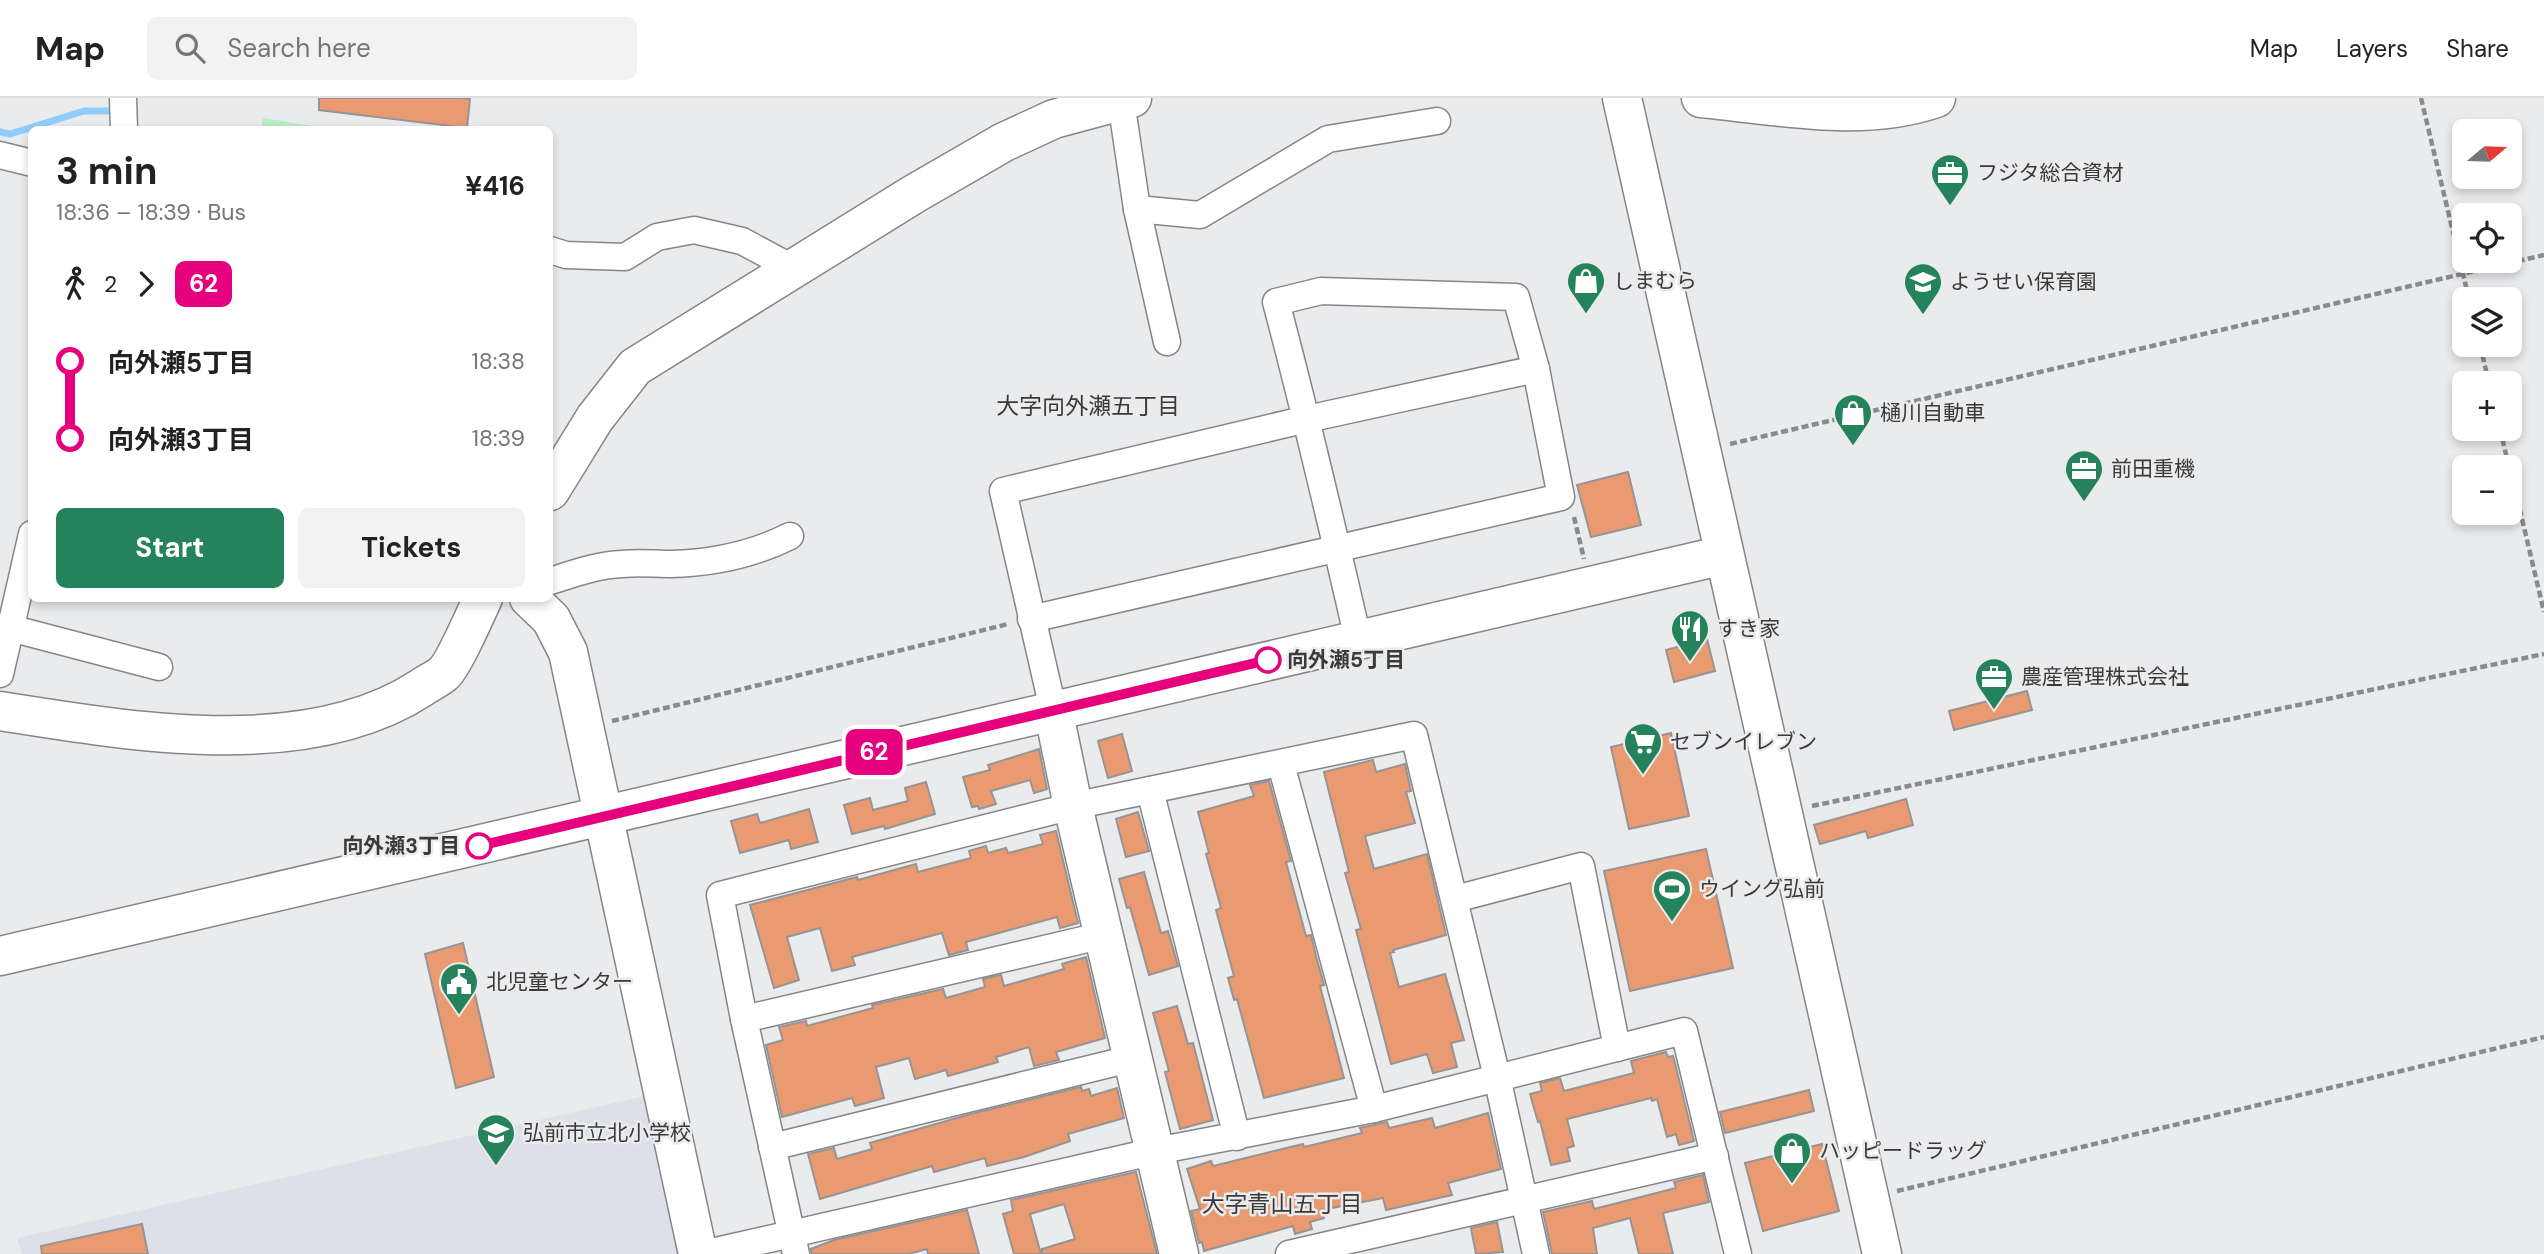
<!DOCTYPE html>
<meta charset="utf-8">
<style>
:root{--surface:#fff;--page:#f2f2f2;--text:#222;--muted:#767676;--line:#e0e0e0;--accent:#25835b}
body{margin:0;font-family:"DM Sans","Noto Sans JP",sans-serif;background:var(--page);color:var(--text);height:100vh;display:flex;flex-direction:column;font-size:26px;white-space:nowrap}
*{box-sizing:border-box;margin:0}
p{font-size:23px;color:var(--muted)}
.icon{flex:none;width:38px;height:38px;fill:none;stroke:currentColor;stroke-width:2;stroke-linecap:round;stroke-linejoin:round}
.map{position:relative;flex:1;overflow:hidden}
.sheet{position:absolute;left:28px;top:28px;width:525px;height:476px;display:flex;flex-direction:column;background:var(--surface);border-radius:10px;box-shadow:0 4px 10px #0003}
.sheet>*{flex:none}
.badge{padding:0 14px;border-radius:10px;font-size:24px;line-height:46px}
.needle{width:46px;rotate:71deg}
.tools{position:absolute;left:2452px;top:21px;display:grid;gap:14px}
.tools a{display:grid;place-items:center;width:70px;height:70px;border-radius:10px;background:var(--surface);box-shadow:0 4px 10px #0003;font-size:35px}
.map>.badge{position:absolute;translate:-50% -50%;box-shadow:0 0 0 4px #fff}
.legs{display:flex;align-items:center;gap:10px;height:77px;padding:0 28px;font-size:23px}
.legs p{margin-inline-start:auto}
.overview{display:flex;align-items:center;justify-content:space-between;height:119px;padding:0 28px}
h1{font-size:38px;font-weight:700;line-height:52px}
.button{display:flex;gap:14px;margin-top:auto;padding:14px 28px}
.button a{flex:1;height:80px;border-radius:10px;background:var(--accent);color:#fff;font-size:28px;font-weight:700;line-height:80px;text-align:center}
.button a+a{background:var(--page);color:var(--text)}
ul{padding:0 28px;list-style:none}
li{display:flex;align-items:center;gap:24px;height:77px;font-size:26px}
li i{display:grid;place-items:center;width:10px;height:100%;margin:0 9px;background:currentColor}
li i::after{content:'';width:18px;height:18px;margin:-9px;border:5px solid;border-radius:50%;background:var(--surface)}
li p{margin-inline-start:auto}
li:first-child i{background:linear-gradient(#0000 50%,currentColor 0)}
li:last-child i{background:linear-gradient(currentColor 50%,#0000 0)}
header{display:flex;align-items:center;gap:42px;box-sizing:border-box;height:98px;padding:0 35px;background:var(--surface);border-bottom:2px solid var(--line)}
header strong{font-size:33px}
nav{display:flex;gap:38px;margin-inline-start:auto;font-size:24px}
.search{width:490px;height:63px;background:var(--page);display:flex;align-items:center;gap:18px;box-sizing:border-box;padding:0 24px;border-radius:10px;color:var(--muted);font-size:26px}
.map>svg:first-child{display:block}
.built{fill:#dee0e9}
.green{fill:#bcecc1}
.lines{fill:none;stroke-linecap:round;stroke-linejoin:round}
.stream{stroke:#91cdfb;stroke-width:7}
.building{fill:#ea9a70;stroke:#979493;stroke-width:2}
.street-casing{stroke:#868688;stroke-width:29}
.secondary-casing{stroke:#868688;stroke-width:41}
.path{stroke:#898a8b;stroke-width:4.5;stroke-dasharray:7 3.5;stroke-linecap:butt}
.street{stroke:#fff;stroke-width:26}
.secondary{stroke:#fff;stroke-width:38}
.line-1-casing{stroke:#fff;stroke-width:16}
.line-1{stroke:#e6007e;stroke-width:10}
.stop-1-dot{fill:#fff;stroke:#e6007e;stroke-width:3.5}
.labels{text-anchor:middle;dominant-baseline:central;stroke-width:5;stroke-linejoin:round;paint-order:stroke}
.poi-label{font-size:21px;fill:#3a3a3b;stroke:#eaebed;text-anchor:start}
.stop-label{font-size:21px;font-weight:bold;fill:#3a3a3b;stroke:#eaebed;text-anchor:start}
.neighbourhood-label{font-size:23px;fill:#3a3a3b;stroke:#eaebed}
</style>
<header>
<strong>Map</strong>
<div class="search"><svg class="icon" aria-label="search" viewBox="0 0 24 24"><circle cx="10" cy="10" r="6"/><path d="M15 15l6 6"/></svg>Search here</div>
<nav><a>Map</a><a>Layers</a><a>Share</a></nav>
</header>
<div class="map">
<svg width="2544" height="1156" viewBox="0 0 2544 1156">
<rect width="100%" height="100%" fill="#eaebed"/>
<polygon class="built" points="645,998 679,1156 22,1156 17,1140"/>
<polygon class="green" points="263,20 331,31 261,31"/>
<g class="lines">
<polyline class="stream" points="0,34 10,36 84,13 110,13 117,10"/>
</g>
<g class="building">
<polygon points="319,0 461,0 470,1 467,30 319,12"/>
<polygon points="1628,374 1641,427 1591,439 1577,387"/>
<polygon points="1707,541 1715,573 1674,584 1666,552"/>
<polygon points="2027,593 2032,612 1954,632 1949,613"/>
<polygon points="1671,635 1689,718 1629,731 1611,649"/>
<polygon points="1122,636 1132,673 1108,680 1098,643"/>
<polygon points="1039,651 1047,691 1034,695 1030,682 991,693 996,706 979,711 978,708 972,709 963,679 990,672 988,667"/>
<polygon points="1373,662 1376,674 1405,666 1411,693 1406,694 1415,725 1365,738 1374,771 1427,756 1446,837 1393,852 1394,854 1390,855 1399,889 1445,876 1464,942 1451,945 1457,969 1433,975 1427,956 1391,966 1356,832 1361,831 1345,775 1349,774 1324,674"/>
<polygon points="1269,683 1291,763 1286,764 1306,838 1311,837 1316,858 1324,887 1320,888 1344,980 1264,1000 1237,901 1234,902 1228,880 1234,878 1216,812 1221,810 1206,756 1209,755 1198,714 1254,698 1250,687"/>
<polygon points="926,684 935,716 885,731 884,728 852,736 844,707 870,700 873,712 908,703 905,690"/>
<polygon points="1906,701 1913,727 1868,740 1866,733 1820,746 1814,727"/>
<polygon points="809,711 818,744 791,751 789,742 740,755 731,723 757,716 760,725"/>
<polygon points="1138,714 1149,753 1126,759 1116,721"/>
<polygon points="1056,733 1078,825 1060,830 1057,819 966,844 968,852 949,857 942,835 852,859 855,867 832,873 820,830 787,839 799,882 774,890 750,807 857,779 858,782 916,766 918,774 971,760 969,753 986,748 988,755 1006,750 1008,755 1043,746 1040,737"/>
<polygon points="1706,751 1733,870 1630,893 1604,773"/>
<polygon points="1144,774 1161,835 1168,833 1178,868 1149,877 1130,809 1127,810 1119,781"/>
<polygon points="463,845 494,979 456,990 425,856"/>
<polygon points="1086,859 1105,940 1056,954 1059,962 1034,968 1029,949 996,959 998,964 948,978 946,972 915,981 909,960 876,969 884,1000 855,1008 852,1000 782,1019 766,947 783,942 779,929 806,923 807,928 873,910 872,907 943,891 946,900 985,889 983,881 1001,877 1004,888 1064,871 1062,866"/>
<polygon points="1177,908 1188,946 1193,945 1213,1022 1180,1031 1165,974 1169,973 1153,915"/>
<polygon points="1666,954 1668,959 1673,958 1675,965 1694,1043 1679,1047 1676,1036 1667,1039 1657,1001 1652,1003 1651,1000 1567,1021 1574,1048 1567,1050 1570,1063 1551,1067 1540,1023 1538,1024 1530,996 1542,993 1540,985 1560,980 1564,993 1634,975 1631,963"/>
<polygon points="1081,989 1082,993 1089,991 1091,998 1117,990 1124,1020 1068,1036 1070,1043 1024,1059 987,1068 985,1060 934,1074 932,1068 820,1101 808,1056 834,1050 837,1061 872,1051 870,1045 967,1017"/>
<polygon points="1809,992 1814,1013 1725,1035 1720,1014"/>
<polygon points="1488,1015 1501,1071 1448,1085 1452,1097 1386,1112 1383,1100 1322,1112 1324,1120 1310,1124 1312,1131 1295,1136 1293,1128 1204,1153 1202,1144 1199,1145 1191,1113 1200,1111 1187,1071 1211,1063 1213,1068 1303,1046 1304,1049 1362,1035 1360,1030 1387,1024 1389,1030 1432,1020 1435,1030"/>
<polygon points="1822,1046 1839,1113 1763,1133 1745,1065"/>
<polygon points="1136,1074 1157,1156 1042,1156 1042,1151 1075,1141 1064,1106 1030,1116 1041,1156 1014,1156 1003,1116 1013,1113 1011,1102"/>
<polygon points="1703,1077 1709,1104 1663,1115 1673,1156 1639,1156 1630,1120 1593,1130 1597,1156 1552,1156 1543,1114 1592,1103 1594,1111 1676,1090 1674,1084"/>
<polygon points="967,1112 979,1156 928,1156 927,1151 908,1156 812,1156 811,1151 834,1142"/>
<polygon points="1497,1124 1503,1154 1476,1156 1471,1130"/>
<polygon points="142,1126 148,1156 42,1156 41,1148"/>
</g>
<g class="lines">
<defs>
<g id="street">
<polyline points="123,0 124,32"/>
<polyline points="1121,3 1137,111 1167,244"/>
<polyline points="0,57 32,65"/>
<polyline points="1137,111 1200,117 1328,41 1437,23"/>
<polyline points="550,152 566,157 625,159 657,139 694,132 742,143 794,171"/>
<path d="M550 483C573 476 597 467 622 466 638 464 655 466 671 466 712 465 754 456 790 438"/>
<path d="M1031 521 1561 399 1536 271 1516 199 1321 193 1276 204C1306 316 1332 428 1358 541"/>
<polyline points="10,530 159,569"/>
<polyline points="0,576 32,436"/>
<polyline points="1053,611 1003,393 1307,321 1536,271"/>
<polyline points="1281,666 1374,1011"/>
<polyline points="1150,692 1237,1039"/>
<polyline points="1455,801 1581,768 1617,950"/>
<polyline points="744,921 1104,837"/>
<polyline points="772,1049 1134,960"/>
<polyline points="703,1156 1156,1053 1374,1011 1684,933 1738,1156"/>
<polyline points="796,1156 744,921 720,797 1073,708 1414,637 1497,979 1536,1156"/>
<polyline points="1289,1156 1715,1058"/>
</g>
<g id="secondary">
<polyline points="1622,0 1882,1156"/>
<path d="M1701 0C1776 7 1862 26 1936 0"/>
<polyline points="550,393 595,320 635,269 914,96 1004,44 1054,21 1132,0"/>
<polyline points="529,500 551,521 568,554 698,1156"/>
<polyline points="1053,611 1073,708 1179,1156"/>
<path d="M0 613C128 633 306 665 421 590 428 585 437 581 443 576 453 568 476 515 483 500"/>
<path d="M0 858C575 726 1149 589 1724 457"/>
</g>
</defs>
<use href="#street" class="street-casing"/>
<use href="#secondary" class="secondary-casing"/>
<g class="path">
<polyline points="2421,0 2469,201"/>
<polyline points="2480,247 2489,285"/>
<polyline points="2500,331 2509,369"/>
<polyline points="1730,346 2544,157"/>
<polyline points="2510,370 2544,514"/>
<polyline points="1574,419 1584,461"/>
<polyline points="612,623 1008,526"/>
<polyline points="1812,708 2544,556"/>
<polyline points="1897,1093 2544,939"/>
</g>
<use href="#street" class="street"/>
<use href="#secondary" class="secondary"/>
</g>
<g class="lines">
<defs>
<polyline id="line-1" points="479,748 1268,562"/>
</defs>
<use href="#line-1" class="line-1-casing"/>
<use href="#line-1" class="line-1"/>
</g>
<defs>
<symbol id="office-pin" viewBox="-11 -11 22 30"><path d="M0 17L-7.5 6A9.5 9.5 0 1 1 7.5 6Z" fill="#25835b" stroke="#eaebed"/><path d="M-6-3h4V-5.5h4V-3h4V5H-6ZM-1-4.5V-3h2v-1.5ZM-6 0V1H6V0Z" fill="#fff"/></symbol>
<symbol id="shop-pin" viewBox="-11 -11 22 30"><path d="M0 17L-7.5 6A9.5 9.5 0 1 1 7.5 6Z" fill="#25835b" stroke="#eaebed"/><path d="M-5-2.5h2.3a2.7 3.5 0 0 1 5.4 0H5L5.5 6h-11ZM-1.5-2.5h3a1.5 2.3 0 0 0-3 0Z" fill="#fff"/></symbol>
<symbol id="school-pin" viewBox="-11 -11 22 30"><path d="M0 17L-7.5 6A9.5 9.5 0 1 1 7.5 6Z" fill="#25835b" stroke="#eaebed"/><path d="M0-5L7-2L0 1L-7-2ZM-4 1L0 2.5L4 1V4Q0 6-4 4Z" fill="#fff"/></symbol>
<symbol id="restaurant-pin" viewBox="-11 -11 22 30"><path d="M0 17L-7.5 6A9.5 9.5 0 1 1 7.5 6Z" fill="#25835b" stroke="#eaebed"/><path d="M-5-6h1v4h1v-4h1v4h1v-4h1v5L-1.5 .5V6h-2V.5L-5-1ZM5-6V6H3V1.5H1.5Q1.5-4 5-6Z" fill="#fff"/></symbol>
<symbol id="supermarket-pin" viewBox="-11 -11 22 30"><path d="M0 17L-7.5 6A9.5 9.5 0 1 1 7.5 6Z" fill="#25835b" stroke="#eaebed"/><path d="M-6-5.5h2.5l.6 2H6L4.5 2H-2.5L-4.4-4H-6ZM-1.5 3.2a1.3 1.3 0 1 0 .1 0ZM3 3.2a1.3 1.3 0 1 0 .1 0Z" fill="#fff"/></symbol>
<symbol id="stadium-pin" viewBox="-11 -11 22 30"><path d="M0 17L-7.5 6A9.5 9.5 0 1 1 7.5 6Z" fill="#25835b" stroke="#eaebed"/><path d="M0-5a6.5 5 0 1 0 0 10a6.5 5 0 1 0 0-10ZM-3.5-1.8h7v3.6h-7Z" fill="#fff"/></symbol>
<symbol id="civic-pin" viewBox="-11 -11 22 30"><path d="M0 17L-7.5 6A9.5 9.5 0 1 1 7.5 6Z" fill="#25835b" stroke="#eaebed"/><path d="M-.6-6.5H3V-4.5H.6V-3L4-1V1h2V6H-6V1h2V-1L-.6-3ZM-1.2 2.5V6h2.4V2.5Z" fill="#fff"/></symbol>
</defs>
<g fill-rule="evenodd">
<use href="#office-pin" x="1928" y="53" width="44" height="60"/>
<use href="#shop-pin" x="1564" y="161" width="44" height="60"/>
<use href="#school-pin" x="1901" y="162" width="44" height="60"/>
<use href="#shop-pin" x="1831" y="293" width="44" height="60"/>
<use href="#office-pin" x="2062" y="349" width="44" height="60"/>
<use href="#restaurant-pin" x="1668" y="509" width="44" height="60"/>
<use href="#office-pin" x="1972" y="557" width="44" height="60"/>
<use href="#supermarket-pin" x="1621" y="622" width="44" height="60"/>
<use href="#stadium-pin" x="1650" y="769" width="44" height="60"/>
<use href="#civic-pin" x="437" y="862" width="44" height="60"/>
<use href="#school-pin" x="474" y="1013" width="44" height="60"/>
<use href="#shop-pin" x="1770" y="1031" width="44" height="60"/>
</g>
<g class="stop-1-dot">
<circle cx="1268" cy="562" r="12"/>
<circle cx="479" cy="748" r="12"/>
</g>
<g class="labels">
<g class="poi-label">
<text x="1977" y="75">フジタ総合資材</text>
<text x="1613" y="183">しまむら</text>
<text x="1950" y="184">ようせい保育園</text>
<text x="1880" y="315">樋川自動車</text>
<text x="2111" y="371">前田重機</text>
<text x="1717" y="531">すき家</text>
<text x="2021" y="579">農産管理株式会社</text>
<text x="1670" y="644">セブンイレブン</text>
<text x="1699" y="791">ウイング弘前</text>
<text x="486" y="884">北児童センター</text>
<text x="523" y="1035">弘前市立北小学校</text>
<text x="1819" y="1053">ハッピードラッグ</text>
</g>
<g class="stop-label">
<text x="1287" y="562">向外瀬5丁目</text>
<text x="460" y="748" text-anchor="end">向外瀬3丁目</text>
</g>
<g class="neighbourhood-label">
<text x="1088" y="308">大字向外瀬五丁目</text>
<text x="1282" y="1106">大字青山五丁目</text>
</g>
</g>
</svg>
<div class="tools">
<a><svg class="needle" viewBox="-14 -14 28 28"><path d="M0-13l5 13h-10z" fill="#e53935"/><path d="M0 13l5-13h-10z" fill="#767676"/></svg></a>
<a><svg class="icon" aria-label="locate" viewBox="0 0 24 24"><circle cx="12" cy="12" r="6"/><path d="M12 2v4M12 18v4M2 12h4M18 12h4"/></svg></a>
<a><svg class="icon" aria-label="layers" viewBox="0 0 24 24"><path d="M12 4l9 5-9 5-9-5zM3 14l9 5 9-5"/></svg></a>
<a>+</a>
<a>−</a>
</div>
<b class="badge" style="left:874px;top:654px;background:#e6007e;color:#fff">62</b>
<section class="sheet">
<div class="overview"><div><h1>3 min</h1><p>18:36 – 18:39 · Bus</p></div><b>¥416</b></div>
<div class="legs"><svg class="icon" aria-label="walk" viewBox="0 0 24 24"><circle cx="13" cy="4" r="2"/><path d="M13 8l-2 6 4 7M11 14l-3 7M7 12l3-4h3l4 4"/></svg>2<svg class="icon" aria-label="forward" viewBox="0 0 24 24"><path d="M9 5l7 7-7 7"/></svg><b class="badge" style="background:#e6007e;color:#fff">62</b></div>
<ul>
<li><i style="color:#e6007e"></i><b>向外瀬5丁目</b><p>18:38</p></li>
<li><i style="color:#e6007e"></i><b>向外瀬3丁目</b><p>18:39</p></li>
</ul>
<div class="button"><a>Start</a><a>Tickets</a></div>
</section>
</div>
